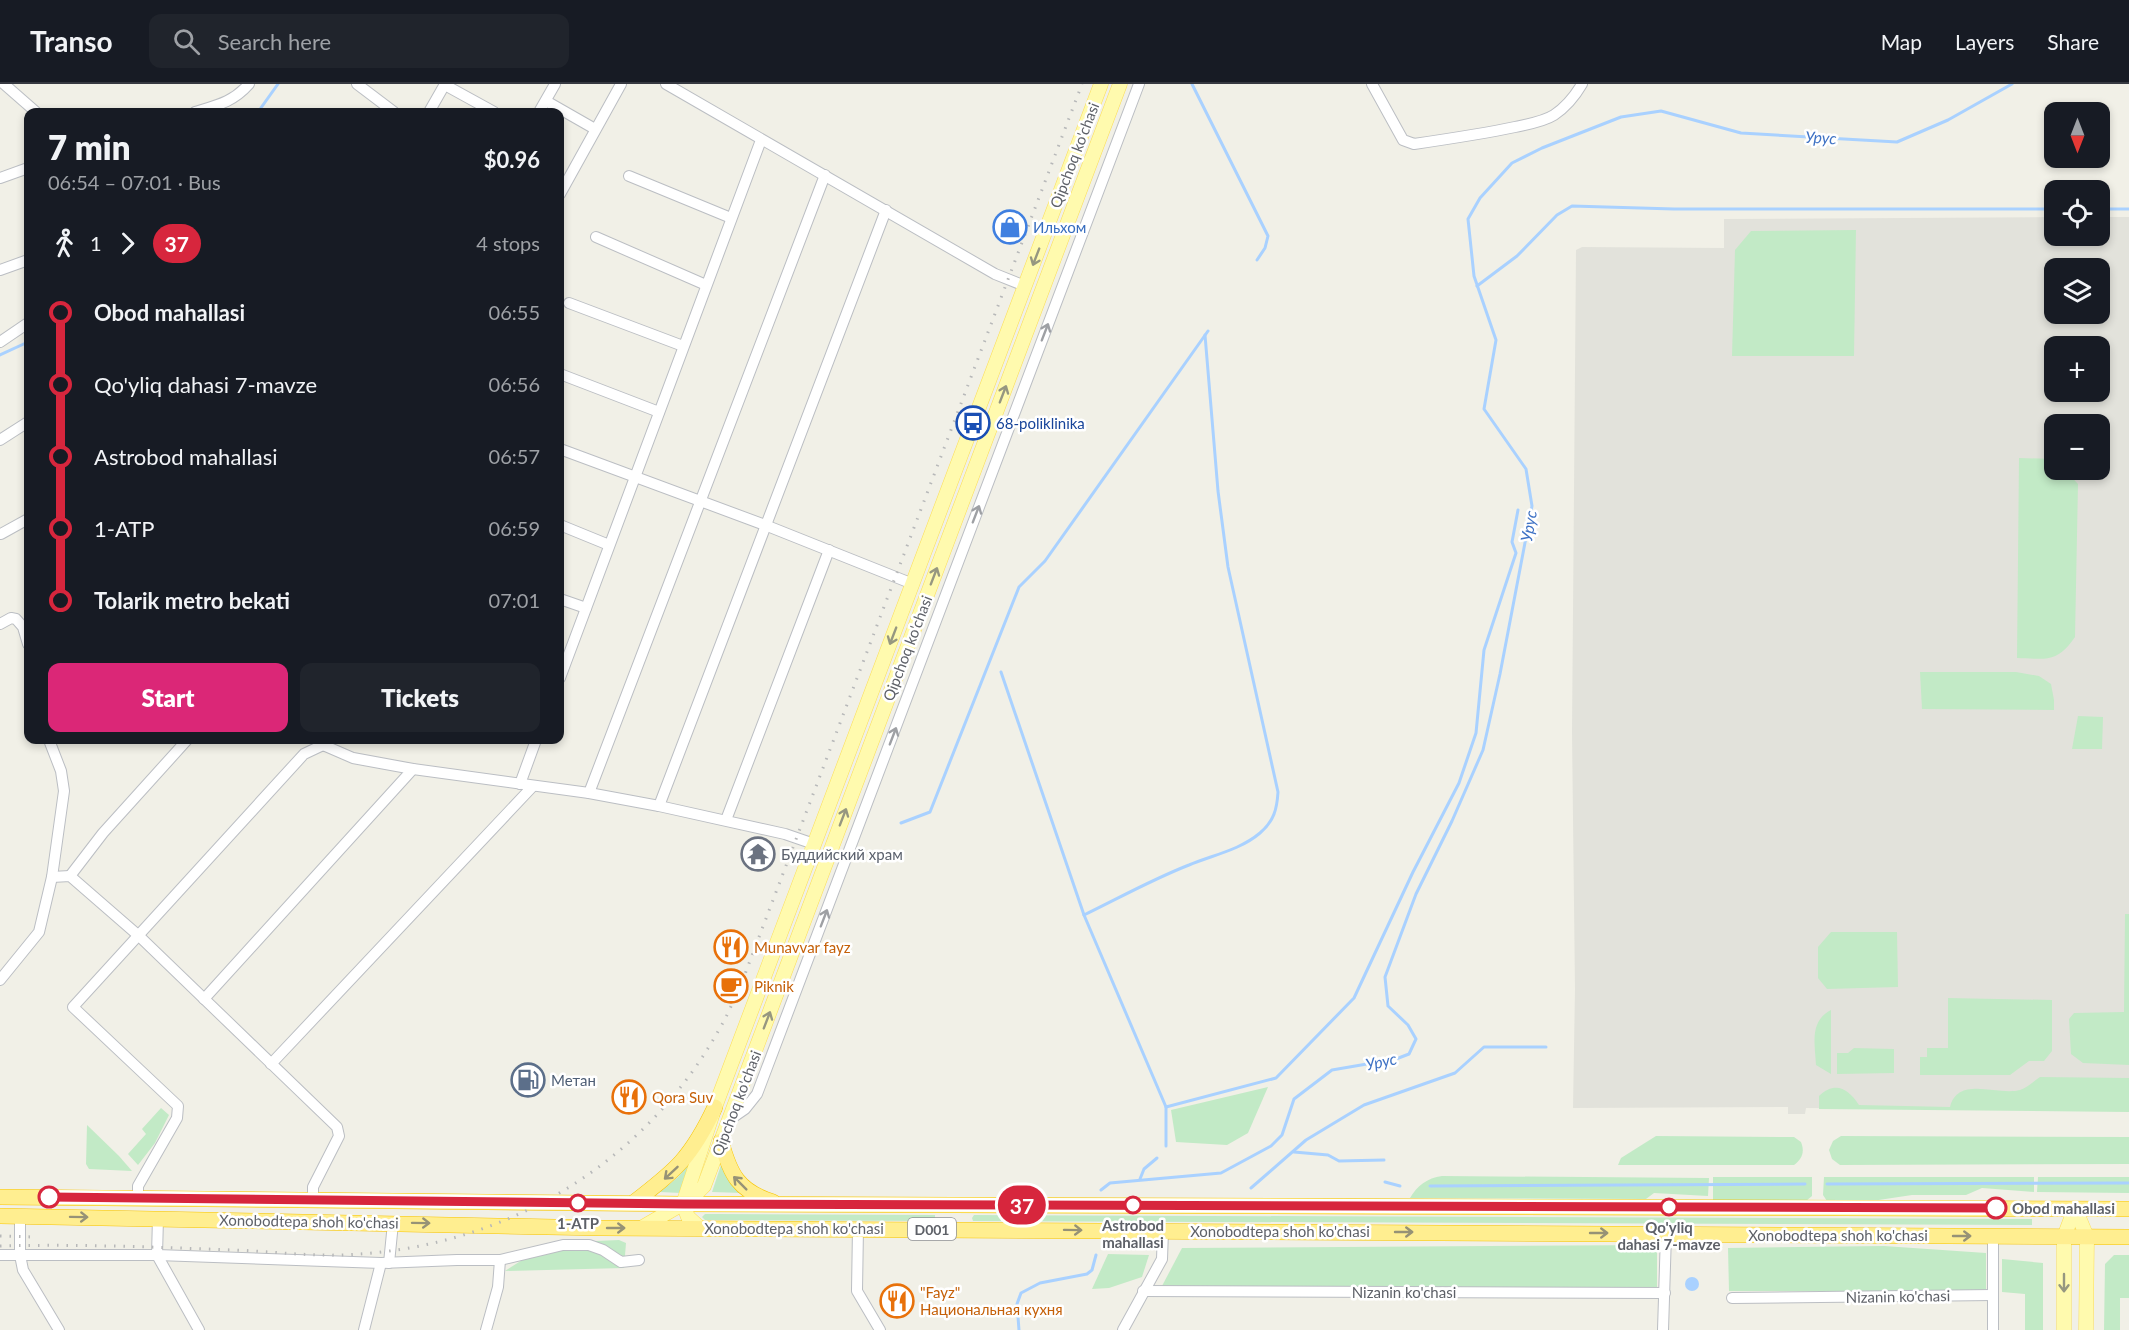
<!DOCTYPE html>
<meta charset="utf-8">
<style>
:root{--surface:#171b24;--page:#20242c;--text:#f1f3f6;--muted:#9ea1a6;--line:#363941;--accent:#db2777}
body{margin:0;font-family:Lato,sans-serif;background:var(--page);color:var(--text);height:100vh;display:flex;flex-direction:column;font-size:22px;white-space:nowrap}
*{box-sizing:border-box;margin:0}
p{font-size:20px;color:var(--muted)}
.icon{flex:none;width:33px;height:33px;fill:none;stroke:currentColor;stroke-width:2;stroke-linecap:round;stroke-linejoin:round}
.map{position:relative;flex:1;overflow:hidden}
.panel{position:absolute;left:24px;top:24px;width:540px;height:636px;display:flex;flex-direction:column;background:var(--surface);border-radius:12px;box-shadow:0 3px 9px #0003}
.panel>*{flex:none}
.badge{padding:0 12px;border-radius:20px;font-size:21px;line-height:39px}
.needle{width:39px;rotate:180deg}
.tools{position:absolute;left:2044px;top:18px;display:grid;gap:12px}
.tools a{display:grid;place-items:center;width:66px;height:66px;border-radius:12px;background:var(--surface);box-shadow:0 3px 9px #0003;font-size:30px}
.map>.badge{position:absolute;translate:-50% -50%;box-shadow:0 0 0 3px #fff}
.legs{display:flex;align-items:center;gap:9px;height:66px;padding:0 24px;font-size:20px}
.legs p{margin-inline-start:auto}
.overview{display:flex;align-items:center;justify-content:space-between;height:102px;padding:0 24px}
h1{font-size:33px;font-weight:800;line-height:45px}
.action{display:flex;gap:12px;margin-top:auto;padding:12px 24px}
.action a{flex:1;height:69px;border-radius:12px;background:var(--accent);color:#fff;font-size:24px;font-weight:800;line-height:69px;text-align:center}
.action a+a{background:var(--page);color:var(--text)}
ul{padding:0 24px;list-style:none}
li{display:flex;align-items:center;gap:21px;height:72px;font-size:22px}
li i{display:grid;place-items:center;width:9px;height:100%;margin:0 8px;background:currentColor}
li i::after{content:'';width:15px;height:15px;margin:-8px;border:4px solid;border-radius:50%;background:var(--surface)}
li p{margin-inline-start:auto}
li:first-child i{background:linear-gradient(#0000 50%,currentColor 0)}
li:last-child i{background:linear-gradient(currentColor 50%,#0000 0)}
header{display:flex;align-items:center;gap:36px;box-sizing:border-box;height:84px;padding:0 30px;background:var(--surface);border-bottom:2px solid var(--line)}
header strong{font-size:28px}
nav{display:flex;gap:33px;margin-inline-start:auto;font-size:21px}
.search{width:420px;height:54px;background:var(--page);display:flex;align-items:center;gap:15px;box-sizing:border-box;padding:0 21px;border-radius:12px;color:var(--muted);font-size:22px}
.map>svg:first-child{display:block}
.industrial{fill:#e2e2db;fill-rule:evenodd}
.green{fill:#c2eac6}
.water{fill:#a9d1ff}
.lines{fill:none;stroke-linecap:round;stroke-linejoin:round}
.stream{stroke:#a9d1ff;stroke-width:3}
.minor-casing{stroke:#bbbec3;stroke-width:12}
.major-casing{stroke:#fcde55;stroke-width:15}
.highway-casing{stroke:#f8c400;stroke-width:16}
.minor{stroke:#fff;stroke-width:10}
.major{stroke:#fffaae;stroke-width:14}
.highway{stroke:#ffee90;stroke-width:15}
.rail{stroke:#b7b8b9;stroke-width:3;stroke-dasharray:1.5 8;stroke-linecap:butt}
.oneway{stroke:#969780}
.oneway2{stroke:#9ea0a4}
.oneway3{stroke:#969276}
.line-1-casing{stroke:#fff;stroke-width:14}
.line-1{stroke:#d7263d;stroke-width:9}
.stop-1-dot{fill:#fff;stroke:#d7263d;stroke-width:3}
.labels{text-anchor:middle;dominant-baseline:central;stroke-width:5;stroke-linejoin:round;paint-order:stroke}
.shield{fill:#fff;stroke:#8e9095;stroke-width:1.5}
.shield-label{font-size:14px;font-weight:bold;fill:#5e6168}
.street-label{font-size:15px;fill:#5e6168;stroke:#fff}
.shop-label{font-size:15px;fill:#366cbe;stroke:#fff;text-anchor:start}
.transit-label{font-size:15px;fill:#164399;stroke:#fff;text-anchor:start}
.worship-label{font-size:15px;fill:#5b616d;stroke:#fff;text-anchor:start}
.food-label{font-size:15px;fill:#c56008;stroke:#fff;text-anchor:start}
.service-label{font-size:15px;fill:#4e5e75;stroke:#fff;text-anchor:start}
.stop-label{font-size:15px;font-weight:bold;fill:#5e6168;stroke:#fff}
.water-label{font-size:16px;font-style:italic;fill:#3f72c4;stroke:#fff}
</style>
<header>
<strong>Transo</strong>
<div class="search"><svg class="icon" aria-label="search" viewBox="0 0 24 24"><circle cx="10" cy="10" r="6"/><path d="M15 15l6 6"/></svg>Search here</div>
<nav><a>Map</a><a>Layers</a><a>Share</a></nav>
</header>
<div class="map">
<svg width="2129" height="1246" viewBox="0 0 2129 1246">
<rect width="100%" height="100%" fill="#f1f0e7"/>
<path class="industrial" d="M2055 133V152H2100V133H2129V1027L1806 1024 1805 1030H1788V1023L1573 1024 1575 905 1572 648 1576 166 1582 163 1724 164V135ZM2055 184H2100V230H2055ZM2055 262H2100V308H2055ZM2055 340H2100V386H2055Z"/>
<g class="green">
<polygon points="1856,146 1854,272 1732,272 1735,166 1751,147"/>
<path d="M2019 374 2055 375V386H2065L2078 400 2075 553C2057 579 2047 575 2017 574Z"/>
<polygon points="1920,588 2016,588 2039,592 2051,600 2054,616 2054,626 1922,625"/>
<polygon points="2078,632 2103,633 2102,665 2072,665"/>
<polygon points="2125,830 2129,830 2129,981 2083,979 2071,970 2069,935 2074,929 2124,928"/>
<polygon points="1831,848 1897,848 1898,903 1827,905 1818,894 1818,863"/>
<polygon points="1948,914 2052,916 2052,967 2044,977 2029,977 2010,991 1920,991 1920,973 1927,973 1927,964 1948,964"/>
<path d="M1831 926V990L1816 981C1815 961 1809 937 1831 926Z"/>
<polygon points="1854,964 1894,965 1894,989 1837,990 1837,969 1848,969"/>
<path d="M2040 993 2129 994V1028L1819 1025V1012C1835 997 1848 1004 1859 1021L1950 1023C1958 991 1997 1012 2020 1006 2027 1004 2034 997 2040 993Z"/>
<polygon points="1268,1003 1248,1049 1227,1061 1176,1058 1171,1026"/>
<polygon points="161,1024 169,1031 155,1059 138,1081 128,1070 146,1050 142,1045"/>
<polygon points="87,1041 119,1072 132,1087 89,1085 86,1080"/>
<path d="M1656 1052 1794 1053 1801 1058C1805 1068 1802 1075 1794 1081H1618L1621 1074Z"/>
<polygon points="1841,1052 2129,1053 2129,1080 1840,1081 1832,1075 1829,1066 1833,1057"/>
<polygon points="692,1077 681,1109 660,1108 678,1093"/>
<polygon points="722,1078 743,1109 712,1108"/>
<path d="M1442 1092 1709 1094 1708 1112 1654 1109 1646 1115 1410 1114C1417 1102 1427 1094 1442 1092Z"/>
<polygon points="1713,1093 1812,1093 1812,1112 1806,1117 1713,1116"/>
<polygon points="1824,1093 2034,1093 2034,1108 1982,1104 1966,1111 1912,1111 1872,1117 1827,1117 1823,1111"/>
<polygon points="2038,1093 2129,1093 2129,1109 2037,1108"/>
<polygon points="705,1130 717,1130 935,1131 935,1137 705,1136 702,1133"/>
<polygon points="974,1131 2032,1135 2032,1141 973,1137 972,1134"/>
<polygon points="619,1156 626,1159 624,1184 505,1187 549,1159"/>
<polygon points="1657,1161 1657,1205 1162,1202 1182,1164"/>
<polygon points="1884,1162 1986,1169 1986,1207 1729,1207 1728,1164"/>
<polygon points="1108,1170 1149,1171 1142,1193 1109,1204 1092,1205"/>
<polygon points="2114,1171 2129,1171 2129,1214 2120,1214 2120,1246 2104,1246 2105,1180"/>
<polygon points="2002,1175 2043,1179 2043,1246 2025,1246 2025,1210 2002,1208"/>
</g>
<circle class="water" cx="1692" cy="1200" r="7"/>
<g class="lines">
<g class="stream">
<polyline points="1192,0 1268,152 1265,164 1257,176"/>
<polyline points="258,28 278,0"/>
<polyline points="2100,125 2129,125"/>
<polyline points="1477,202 1517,172 1557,131 1572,122 1674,125 2055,125"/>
<polyline points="0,271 28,258"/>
<polyline points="1001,588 1084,831 1166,1023 1166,1062"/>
<polyline points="901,739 930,728 1019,503 1045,477 1208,247"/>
<path d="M1084 831C1119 814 1153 795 1189 781 1213 771 1240 766 1260 749 1274 737 1277 725 1278 708L1228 483 1218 407 1205 251"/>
<polyline points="1166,1023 1276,994 1354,914 1413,788 1459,699 1476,649 1484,566 1516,469 1512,458 1518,426"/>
<polyline points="1294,1068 1328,1071 1339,1077 1384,1076"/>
<polyline points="1140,1095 1144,1085 1157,1074"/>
<polyline points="1385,1098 1400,1102"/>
<polyline points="1827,1100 2129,1099"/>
<polyline points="1430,1102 1805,1100"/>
<polyline points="1251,1104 1306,1056 1364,1021 1455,989 1484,963 1546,963"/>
<polyline points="1101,1106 1110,1099 1221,1089 1271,1062 1282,1051 1294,1015 1332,986 1396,975 1409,970 1416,955 1408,941 1388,922 1385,893 1416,810 1452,737 1483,666 1500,590 1532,422 1526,385 1484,325 1496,256 1474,192 1468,135 1480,114 1512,79 1542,64 1621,33 1661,27 1741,49 1897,58 1948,36 2012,0"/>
<polyline points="1019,1246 1017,1220 1021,1209 1040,1199 1087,1190 1092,1186 1096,1171"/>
</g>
<defs>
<g id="minor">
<polyline points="4,0 36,28"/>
<polyline points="357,0 394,28"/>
<polyline points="666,0 995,190 1025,202"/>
<path d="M1372 0 1403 56 1414 60C1448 55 1482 50 1515 43 1528 40 1543 38 1554 31 1566 23 1575 12 1582 0"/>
<polyline points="445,1 494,28"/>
<polyline points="546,17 595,45"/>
<path d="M195 28C218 21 233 18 249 0"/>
<polyline points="429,28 445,0"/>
<polyline points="539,28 555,0"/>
<polyline points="629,92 731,134"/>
<polyline points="0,94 28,84"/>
<polyline points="560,110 621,0"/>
<polyline points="596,153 706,201"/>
<polyline points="0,186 28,176"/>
<polyline points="569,219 683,262"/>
<polyline points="0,258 28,239"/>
<polyline points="560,290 659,328"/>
<polyline points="0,356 28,338"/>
<polyline points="560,365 765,441 913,500"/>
<polyline points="560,441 609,461"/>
<polyline points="1,450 28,435"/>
<polyline points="560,515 586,524"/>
<polyline points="0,540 11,534 16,535 23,543 28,560"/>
<polyline points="560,594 761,56"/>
<polyline points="520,700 536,656"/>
<polyline points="589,709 825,91"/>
<polyline points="659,722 886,126"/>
<polyline points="726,736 829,466"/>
<polyline points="70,792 103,749 187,656"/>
<polyline points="52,793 70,792 139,852 337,1043 339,1052 313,1103 313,1117"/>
<polyline points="0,896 39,848 52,793 64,707 61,687 49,656"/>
<polyline points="204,915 413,685"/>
<polyline points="271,980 533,702"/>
<polyline points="729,1036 745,1025 757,1010 1139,0"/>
<polyline points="138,1114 138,1102 177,1034 178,1022 73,923 304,670 323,661 353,674 413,685 589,709 659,722 785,750 814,760"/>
<polyline points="20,1132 20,1171 23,1186 59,1246"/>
<polyline points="158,1134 157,1171 199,1246"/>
<polyline points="858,1144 857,1207 880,1246"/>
<polyline points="0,1171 157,1171 381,1179 457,1176 500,1176 563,1161 589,1161 603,1166 621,1178 639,1176"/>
<polyline points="389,1179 393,1139"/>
<polyline points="1143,1207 1665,1209"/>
<polyline points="1732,1214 1993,1211"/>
<polyline points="364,1246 381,1179"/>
<polyline points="486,1246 498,1203 500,1176"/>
<polyline points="1123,1246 1162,1175 1163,1147"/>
<polyline points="1663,1246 1666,1150"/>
<polyline points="1993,1246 1993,1152"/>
</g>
<g id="major">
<polyline points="2075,1124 2087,1153 2086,1246"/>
<polyline points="641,1144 691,1115 704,1102 1120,0"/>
<polyline points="700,1144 688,1133 683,1120 715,1023 1101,0"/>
<polyline points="2064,1246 2064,1153 2075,1124"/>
</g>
<g id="highway">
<path d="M721 1057C730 1090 738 1107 773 1118"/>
<polyline points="0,1113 683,1120 2129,1125"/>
<path d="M633 1119C676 1086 691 1074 715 1023"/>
<polyline points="0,1132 602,1144 2129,1153"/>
</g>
</defs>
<use href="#minor" class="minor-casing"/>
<use href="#major" class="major-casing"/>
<use href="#highway" class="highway-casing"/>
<use href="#minor" class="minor"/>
<use href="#major" class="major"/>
<use href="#highway" class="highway"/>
<g class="rail">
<polyline points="0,1152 33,1153"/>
<path d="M0 1162C77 1160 154 1163 232 1166 268 1167 304 1172 341 1171 500 1166 642 1084 720 944 730 927 737 908 745 890L1082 0"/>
</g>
</g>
<defs><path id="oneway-shaft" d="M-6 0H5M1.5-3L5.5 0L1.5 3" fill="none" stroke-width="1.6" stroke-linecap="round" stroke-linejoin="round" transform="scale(1.5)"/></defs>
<g class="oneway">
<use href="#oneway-shaft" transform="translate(1036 173) rotate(111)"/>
<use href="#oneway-shaft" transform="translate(1003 310) rotate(-69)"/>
<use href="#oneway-shaft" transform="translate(934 492) rotate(-69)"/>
<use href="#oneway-shaft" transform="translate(893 552) rotate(111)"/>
<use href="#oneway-shaft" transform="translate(843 733) rotate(-69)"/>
<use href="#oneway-shaft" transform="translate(767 936) rotate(-69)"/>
<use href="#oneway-shaft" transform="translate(2064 1199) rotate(90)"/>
</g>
<g class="oneway2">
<use href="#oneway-shaft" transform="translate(1045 248) rotate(-69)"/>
<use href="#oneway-shaft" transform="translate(976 430) rotate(-69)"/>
<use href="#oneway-shaft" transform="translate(893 652) rotate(-69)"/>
<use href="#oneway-shaft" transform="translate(824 834) rotate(-69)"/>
</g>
<g class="oneway3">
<use href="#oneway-shaft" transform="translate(671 1089) rotate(137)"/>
<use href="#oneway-shaft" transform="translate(740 1099) rotate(-135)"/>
<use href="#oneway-shaft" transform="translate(79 1133) rotate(1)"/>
<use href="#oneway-shaft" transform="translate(421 1139) rotate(1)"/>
<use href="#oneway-shaft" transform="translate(616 1144)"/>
<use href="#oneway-shaft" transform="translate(1073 1146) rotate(1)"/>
<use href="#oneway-shaft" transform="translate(1404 1148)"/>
<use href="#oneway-shaft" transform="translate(1599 1149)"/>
<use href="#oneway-shaft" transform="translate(1962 1152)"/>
</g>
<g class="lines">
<defs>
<polyline id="line-1" points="49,1113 683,1120 1996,1124"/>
</defs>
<use href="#line-1" class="line-1-casing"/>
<use href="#line-1" class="line-1"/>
</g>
<defs>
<symbol id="shop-ring" viewBox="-11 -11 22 22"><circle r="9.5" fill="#fff" stroke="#3f7fe0" stroke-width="1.5"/><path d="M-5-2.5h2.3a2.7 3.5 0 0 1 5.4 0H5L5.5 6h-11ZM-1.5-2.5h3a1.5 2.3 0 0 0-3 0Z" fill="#3f7fe0"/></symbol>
<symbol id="bus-ring" viewBox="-11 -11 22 22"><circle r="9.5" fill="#fff" stroke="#1a4fb4" stroke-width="1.5"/><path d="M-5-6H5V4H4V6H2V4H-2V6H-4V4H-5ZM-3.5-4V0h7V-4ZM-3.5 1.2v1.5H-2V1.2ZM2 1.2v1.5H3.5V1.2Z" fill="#1a4fb4"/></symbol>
<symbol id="temple-ring" viewBox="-11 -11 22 22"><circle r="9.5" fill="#fff" stroke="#6b7280" stroke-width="1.5"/><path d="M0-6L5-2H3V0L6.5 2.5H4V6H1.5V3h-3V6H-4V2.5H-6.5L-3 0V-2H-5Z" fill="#6b7280"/></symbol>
<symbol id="restaurant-ring" viewBox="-11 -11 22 22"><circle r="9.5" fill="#fff" stroke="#e8710a" stroke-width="1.5"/><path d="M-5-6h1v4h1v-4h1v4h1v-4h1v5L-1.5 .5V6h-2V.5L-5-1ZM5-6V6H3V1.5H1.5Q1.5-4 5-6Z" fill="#e8710a"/></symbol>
<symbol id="cafe-ring" viewBox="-11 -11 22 22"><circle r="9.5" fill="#fff" stroke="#e8710a" stroke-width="1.5"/><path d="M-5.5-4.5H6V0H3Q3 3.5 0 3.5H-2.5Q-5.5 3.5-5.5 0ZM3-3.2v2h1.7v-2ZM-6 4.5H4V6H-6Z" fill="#e8710a"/></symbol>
<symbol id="fuel-ring" viewBox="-11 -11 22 22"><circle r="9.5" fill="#fff" stroke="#5c6f8a" stroke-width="1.5"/><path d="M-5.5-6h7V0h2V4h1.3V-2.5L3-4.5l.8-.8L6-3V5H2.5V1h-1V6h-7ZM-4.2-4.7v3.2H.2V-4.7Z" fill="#5c6f8a"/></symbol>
</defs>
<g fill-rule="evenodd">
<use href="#shop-ring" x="991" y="124" width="38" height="38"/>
<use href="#bus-ring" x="954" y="320" width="38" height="38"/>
<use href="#temple-ring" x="739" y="751" width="38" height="38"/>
<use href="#restaurant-ring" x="712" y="844" width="38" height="38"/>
<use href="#cafe-ring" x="712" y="883" width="38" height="38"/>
<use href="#fuel-ring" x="509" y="977" width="38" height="38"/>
<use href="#restaurant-ring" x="610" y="994" width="38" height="38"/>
<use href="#restaurant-ring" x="878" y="1198" width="38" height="38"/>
</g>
<g class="stop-1-dot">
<circle cx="49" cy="1113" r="10"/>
<circle cx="578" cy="1119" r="8"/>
<circle cx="1133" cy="1121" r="8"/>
<circle cx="1669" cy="1123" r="8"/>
<circle cx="1996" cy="1124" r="10"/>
</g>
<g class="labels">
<rect class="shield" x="908" y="1134" width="48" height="22" rx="4.5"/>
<g class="shield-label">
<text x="932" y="1145">D001</text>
</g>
<g class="street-label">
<text transform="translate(1074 71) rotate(-69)">Qipchoq ko'chasi</text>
<text transform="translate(907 564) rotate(-69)">Qipchoq ko'chasi</text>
<text transform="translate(736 1019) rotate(-69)">Qipchoq ko'chasi</text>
<text transform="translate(309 1137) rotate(1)">Xonobodtepa shoh ko'chasi</text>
<text x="794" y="1144">Xonobodtepa shoh ko'chasi</text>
<text x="1280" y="1147">Xonobodtepa shoh ko'chasi</text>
<text x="1838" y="1151">Xonobodtepa shoh ko'chasi</text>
<text x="1404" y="1208">Nizanin ko'chasi</text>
<text transform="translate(1898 1212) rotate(-1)">Nizanin ko'chasi</text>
</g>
<g class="shop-label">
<text x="1033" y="143">Ильхом</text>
</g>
<g class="transit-label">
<text x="996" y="339">68-poliklinika</text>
</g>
<g class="worship-label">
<text x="781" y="770">Буддийский храм</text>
</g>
<g class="food-label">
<text x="754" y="863">Munavvar fayz</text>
<text x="754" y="902">Piknik</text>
<text x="652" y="1013">Qora Suv</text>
<text x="920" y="1208">"Fayz"<tspan x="920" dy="17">Национальная кухня</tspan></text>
</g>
<g class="service-label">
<text x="551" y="996">Метан</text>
</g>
<g class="stop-label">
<text x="2012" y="1124" text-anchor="start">Obod mahallasi</text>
<text x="578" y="1139">1-ATP</text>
<text x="1133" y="1141">Astrobod<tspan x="1133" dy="17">mahallasi</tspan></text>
<text x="1669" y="1143">Qo'yliq<tspan x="1669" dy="17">dahasi 7-mavze</tspan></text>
</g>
<g class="water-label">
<text transform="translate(1821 53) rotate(3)">Урус</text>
<text transform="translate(1528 442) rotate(-80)">Урус</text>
<text transform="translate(1381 977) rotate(-12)">Урус</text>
</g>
</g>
</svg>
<div class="tools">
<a><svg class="needle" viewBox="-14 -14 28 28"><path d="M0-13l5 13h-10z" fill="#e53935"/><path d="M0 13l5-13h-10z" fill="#9ea1a6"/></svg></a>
<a><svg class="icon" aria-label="locate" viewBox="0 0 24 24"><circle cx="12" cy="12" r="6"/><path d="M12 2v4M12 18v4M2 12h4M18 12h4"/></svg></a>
<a><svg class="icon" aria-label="layers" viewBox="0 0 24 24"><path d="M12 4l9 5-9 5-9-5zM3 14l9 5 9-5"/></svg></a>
<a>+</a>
<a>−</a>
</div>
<b class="badge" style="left:1022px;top:1121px;background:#d7263d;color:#fff">37</b>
<section class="panel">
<div class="overview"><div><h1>7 min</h1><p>06:54 – 07:01 · Bus</p></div><b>$0.96</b></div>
<div class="legs"><svg class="icon" aria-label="walk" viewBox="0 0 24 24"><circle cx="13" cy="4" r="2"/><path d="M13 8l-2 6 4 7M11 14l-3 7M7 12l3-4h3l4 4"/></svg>1<svg class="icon" aria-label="forward" viewBox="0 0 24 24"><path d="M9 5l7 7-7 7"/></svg><b class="badge" style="background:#d7263d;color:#fff">37</b><p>4 stops</p></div>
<ul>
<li><i style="color:#d7263d"></i><b>Obod mahallasi</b><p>06:55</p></li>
<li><i style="color:#d7263d"></i><span>Qo'yliq dahasi 7-mavze</span><p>06:56</p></li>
<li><i style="color:#d7263d"></i><span>Astrobod mahallasi</span><p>06:57</p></li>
<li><i style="color:#d7263d"></i><span>1-ATP</span><p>06:59</p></li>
<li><i style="color:#d7263d"></i><b>Tolarik metro bekati</b><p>07:01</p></li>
</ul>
<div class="action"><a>Start</a><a>Tickets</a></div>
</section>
</div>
